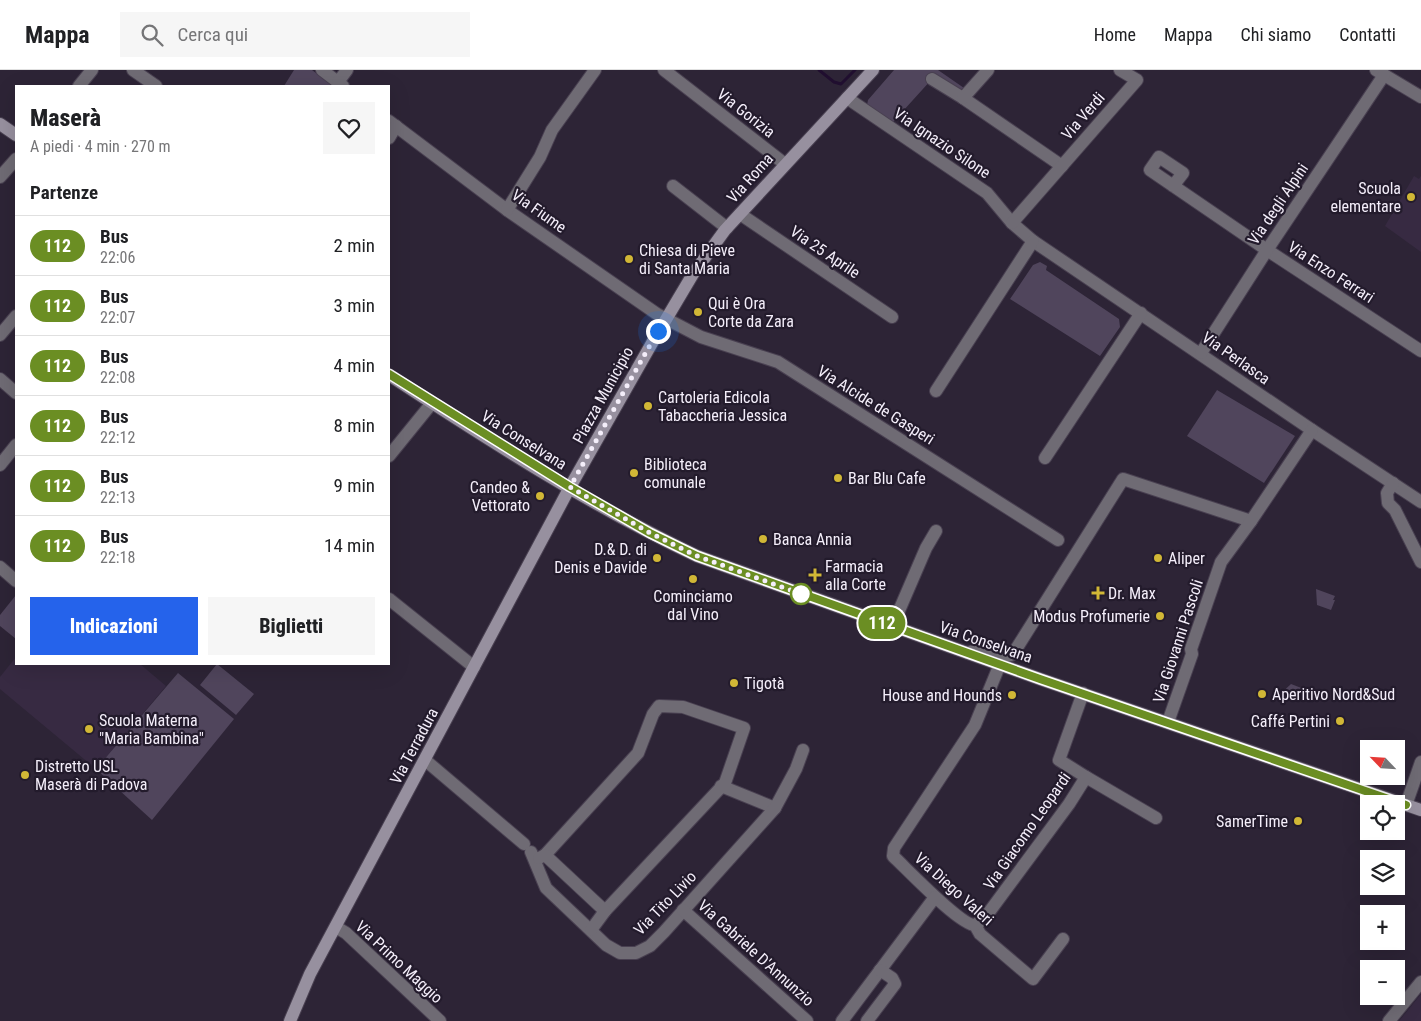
<!DOCTYPE html>
<html lang="it">
<meta charset="utf-8">
<style>
:root{--surface:#fff;--page:#f6f6f6;--text:#202124;--muted:#757577;--line:#e0e0e0;--accent:#2563eb}
body{margin:0;font-family:"Roboto Condensed",sans-serif;background:var(--page);color:var(--text);height:100vh;display:flex;flex-direction:column;font-size:19px;white-space:nowrap}
*{box-sizing:border-box;margin:0}
p{font-size:16px;color:var(--muted)}
.icon{flex:none;width:28px;height:28px;fill:none;stroke:currentColor;stroke-width:2;stroke-linecap:round;stroke-linejoin:round}
.map{position:relative;flex:1;overflow:hidden}
.drawer{position:absolute;left:15px;top:15px;width:375px;height:580px;display:flex;flex-direction:column;background:var(--surface);border-radius:0px;box-shadow:0 5px 20px #0002}
.drawer>*{flex:none}
.badge{padding:0 10px;border-radius:16px;font-size:18px;line-height:32px}
.needle{width:32px;rotate:295deg}
.buttons{position:absolute;left:1360px;top:670px;display:grid;gap:10px}
.buttons a{display:grid;place-items:center;width:45px;height:45px;border-radius:0px;background:var(--surface);box-shadow:0 5px 20px #0002;font-size:25px}
.you{position:absolute;width:25px;height:25px;margin:-12px;border:4px solid #fff;border-radius:50%;background:#1a73e8;box-shadow:0 0 0 8px #1a73e833}
.map>.badge{position:absolute;translate:-50% -50%;box-shadow:0 0 0 2px #fff}
h2{padding:0 15px;font-size:19px;line-height:45px}
.round{display:grid;place-items:center;flex:none;width:52px;height:52px;border-radius:0px;background:var(--page)}
.head{display:flex;align-items:center;justify-content:space-between;height:85px;padding:0 15px}
h1{font-size:24px;font-weight:800;line-height:38px}
.cta{display:flex;gap:10px;margin-top:auto;padding:10px 15px}
.cta a{flex:1;height:58px;border-radius:0px;background:var(--accent);color:#fff;font-size:20px;font-weight:800;line-height:58px;text-align:center}
.cta a+a{background:var(--page);color:var(--text)}
ul{padding:0;list-style:none}
li{display:flex;align-items:center;gap:15px;height:60px;padding:0 15px;border-top:1px solid var(--line)}
li div{flex:1}
li b{display:block;font-size:19px}
li em{font-style:normal}
li .badge{min-width:55px;font-weight:700;text-align:center}
header{display:flex;align-items:center;gap:30px;box-sizing:border-box;height:70px;padding:0 25px;background:var(--surface);border-bottom:1px solid var(--line)}
header strong{font-size:24px}
nav{display:flex;gap:28px;margin-inline-start:auto;font-size:18px}
.search{width:350px;height:45px;background:var(--page);display:flex;align-items:center;gap:12px;box-sizing:border-box;padding:0 18px;border-radius:0px;color:var(--muted);font-size:19px}
.map>svg:first-child{display:block}
.built{fill:#372a42}
.green{fill:#50455c}
.lines{fill:none;stroke-linecap:round;stroke-linejoin:round}
.stream{stroke:#200e2f;stroke-width:3}
.minor-casing{stroke:#494051;stroke-width:14}
.tertiary-casing{stroke:#494051;stroke-width:14}
.secondary-casing{stroke:#494051;stroke-width:14}
.minor{stroke:#6f6b74;stroke-width:12}
.tertiary{stroke:#6f6b74;stroke-width:12}
.secondary{stroke:#97909f;stroke-width:12}
.line-casing{stroke:#fff;stroke-width:11}
.line{stroke:#6b8e23;stroke-width:8}
.walk{stroke:#f4eefa;stroke-width:5;stroke-dasharray:0 9}
.poi-dot{fill:#d1b736;stroke:#231b2c;stroke-width:2}
.stop-dot{fill:#fff;stroke:#6b8e23;stroke-width:2.5}
.labels{text-anchor:middle;dominant-baseline:central;stroke-width:4.5;stroke-linejoin:round;paint-order:stroke}
.street-label{font-size:16px;fill:#f4eefa;stroke:#231b2c}
.poi-label{font-size:16px;fill:#f4eefa;stroke:#231b2c;text-anchor:start}
</style>
<header>
<strong>Mappa</strong>
<div class="search"><svg class="icon" aria-label="search" viewBox="0 0 24 24"><circle cx="10" cy="10" r="6"/><path d="M15 15l6 6"/></svg>Cerca qui</div>
<nav><a>Home</a><a>Mappa</a><a>Chi siamo</a><a>Contatti</a></nav>
</header>
<div class="map">
<svg width="1421" height="951" viewBox="0 0 1421 951">
<rect width="100%" height="100%" fill="#2d2436"/>
<g class="built">
<polygon points="1414,106 1419,109 1421,106 1421,182 1385,156"/>
<polygon points="16,587 16,594 140,594 166,616 96,699 0,619 0,607"/>
<polygon points="1421,924 1421,951 1399,951"/>
</g>
<g class="green">
<polygon points="294,0 312,0 333,16 284,16"/>
<polygon points="894,0 938,0 964,18 960,23 932,9 893,52 867,35 868,30"/>
<polygon points="1040,192 1047,196 1046,200 1119,249 1120,257 1100,286 1010,229 1033,195"/>
<polygon points="1217,320 1295,366 1264,413 1187,366"/>
<polygon points="1316,519 1335,526 1333,530 1335,530 1331,540 1317,535"/>
<polygon points="16,525 16,569 0,556 0,545"/>
<polygon points="217,594 254,624 236,645 200,615"/>
<polygon points="178,603 234,649 152,750 96,699"/>
<polygon points="1291,614 1304,619 1300,632 1279,625"/>
</g>
<g class="lines">
<polyline class="stream" points="819,0 834,12 841,14 855,0"/>
<defs>
<g id="minor">
<polyline points="133,0 156,16"/>
<polyline points="322,0 343,16"/>
<polyline points="664,0 785,94"/>
<polyline points="1376,0 1421,27"/>
<polyline points="932,9 963,28 1062,96"/>
<polyline points="338,12 347,0"/>
<polyline points="79,16 92,0"/>
<polyline points="847,28 987,123 1012,153 1033,171 1312,360 1421,432"/>
<polyline points="963,28 988,0"/>
<polyline points="389,51 507,140 657,244 701,267 778,292 1058,470"/>
<polyline points="389,68 396,56"/>
<polyline points="673,116 727,158"/>
<path d="M1173 116 1183 103 1159 87 1150 100C1189 127 1228 153 1267 180L1421 281"/>
<polyline points="507,140 540,87 552,60 595,0"/>
<polyline points="740,144 892,247"/>
<polyline points="1012,153 1137,10 1120,0"/>
<polyline points="0,265 16,246"/>
<polyline points="1201,283 1267,180 1384,5"/>
<polyline points="0,309 16,323"/>
<polyline points="936,321 1033,171"/>
<polyline points="389,386 432,333"/>
<polyline points="1045,388 1141,243"/>
<polyline points="0,395 16,375"/>
<polyline points="1393,413 1387,423 1388,433 1395,440 1421,492"/>
<polyline points="0,497 16,511"/>
<polyline points="389,529 474,597"/>
<polyline points="892,557 926,478 936,461"/>
<path d="M968 583C972 582 977 579 980 579 991 580 1002 591 1013 584L1123 409 1251 451"/>
<path d="M1000 594 975 655 894 778 893 786C907 799 960 855 975 855L980 864 1033 909 1063 869"/>
<polyline points="1168,652 1192,584 1191,579 1221,492 1251,451 1312,360"/>
<polyline points="425,690 524,774"/>
<polyline points="1086,707 1156,748"/>
<polyline points="721,716 775,738"/>
<polyline points="1406,735 1421,692"/>
<polyline points="531,782 546,818 606,875 620,883 636,883 650,876 664,862 775,738 796,699 803,680"/>
<polyline points="545,785 638,683 653,644 659,636 683,637 744,658 725,713 605,841"/>
<polyline points="539,788 545,785 605,841 591,860"/>
<polyline points="683,840 807,951"/>
<polyline points="975,855 984,849 1069,734 1086,707 1059,690 1083,623"/>
<polyline points="336,857 346,863 440,951"/>
<polyline points="842,951 935,827"/>
<polyline points="867,951 895,914 892,908 880,900"/>
<polyline points="1389,951 1421,912"/>
</g>
<polyline id="tertiary" points="0,107 16,89"/>
<g id="secondary">
<polyline points="0,54 16,65"/>
<path d="M389 305C487 369 591 436 697 486L1040 609 1421 740"/>
<polyline points="290,951 310,904 570,417 652,273 693,204 725,160 873,0"/>
</g>
</defs>
<use href="#minor" class="minor-casing"/>
<use href="#tertiary" class="tertiary-casing"/>
<use href="#secondary" class="secondary-casing"/>
<use href="#minor" class="minor"/>
<use href="#tertiary" class="tertiary"/>
<use href="#secondary" class="secondary"/>
</g>
<g class="lines">
<defs>
<polyline id="line" points="389,304 570,417 650,463 697,486 1040,609 1406,735"/>
</defs>
<use href="#line" class="line-casing"/>
<use href="#line" class="line"/>
<polyline class="walk" points="658,261 570,417 650,463 697,486 801,524"/>
</g>
<g class="poi-dot">
<circle cx="1411" cy="127" r="5"/>
<circle cx="629" cy="189" r="5"/>
<circle cx="698" cy="242" r="5"/>
<circle cx="648" cy="336" r="5"/>
<circle cx="634" cy="403" r="5"/>
<circle cx="838" cy="408" r="5"/>
<circle cx="540" cy="426" r="5"/>
<circle cx="763" cy="469" r="5"/>
<circle cx="657" cy="488" r="5"/>
<circle cx="1158" cy="488" r="5"/>
<path d="M812.5 497.5h5v5h5v5h-5v5h-5v-5h-5v-5h5z"/>
<circle cx="693" cy="509" r="5"/>
<path d="M1095.5 515.5h5v5h5v5h-5v5h-5v-5h-5v-5h5z"/>
<circle cx="1160" cy="546" r="5"/>
<circle cx="734" cy="613" r="5"/>
<circle cx="1262" cy="624" r="5"/>
<circle cx="1012" cy="625" r="5"/>
<circle cx="1340" cy="651" r="5"/>
<circle cx="89" cy="659" r="5"/>
<circle cx="25" cy="705" r="5"/>
<circle cx="1298" cy="751" r="5"/>
</g>
<circle class="stop-dot" cx="801" cy="524" r="10"/>
<g class="labels">
<g class="street-label">
<text transform="translate(746 43) rotate(38)">Via Gorizia</text>
<text transform="translate(1083 46) rotate(-49)">Via Verdi</text>
<text transform="translate(942 73) rotate(34)">Via Ignazio Silone</text>
<text transform="translate(750 108) rotate(-48)">Via Roma</text>
<text transform="translate(1278 134) rotate(-56)">Via degli Alpini</text>
<text transform="translate(539 141) rotate(35)">Via Fiume</text>
<text transform="translate(825 182) rotate(34)">Via 25 Aprile</text>
<text transform="translate(1331 202) rotate(33)">Via Enzo Ferrari</text>
<text transform="translate(1236 288) rotate(35)">Via Perlasca</text>
<text transform="translate(603 325) rotate(-61)">Piazza Municipio</text>
<text transform="translate(876 335) rotate(32)">Via Alcide de Gasperi</text>
<text transform="translate(524 370) rotate(32)">Via Conselvana</text>
<text transform="translate(1178 571) rotate(-72)">Via Giovanni Pascoli</text>
<text transform="translate(986 572) rotate(19)">Via Conselvana</text>
<text transform="translate(414 676) rotate(-62)">Via Terradura</text>
<text transform="translate(1027 761) rotate(-55)">Via Giacomo Leopardi</text>
<text transform="translate(954 819) rotate(42)">Via Diego Valeri</text>
<text transform="translate(665 833) rotate(-46)">Via Tito Livio</text>
<text transform="translate(756 883) rotate(42)">Via Gabriele D'Annunzio</text>
<text transform="translate(399 892) rotate(43)">Via Primo Maggio</text>
</g>
<g class="poi-label">
<text x="1401" y="118" text-anchor="end">Scuola<tspan x="1401" dy="18">elementare</tspan></text>
<text x="639" y="180">Chiesa di Pieve<tspan x="639" dy="18">di Santa Maria</tspan></text>
<text x="708" y="233">Qui è Ora<tspan x="708" dy="18">Corte da Zara</tspan></text>
<text x="658" y="327">Cartoleria Edicola<tspan x="658" dy="18">Tabaccheria Jessica</tspan></text>
<text x="644" y="394">Biblioteca<tspan x="644" dy="18">comunale</tspan></text>
<text x="848" y="408">Bar Blu Cafe</text>
<text x="530" y="417" text-anchor="end">Candeo &amp;<tspan x="530" dy="18">Vettorato</tspan></text>
<text x="773" y="469">Banca Annia</text>
<text x="647" y="479" text-anchor="end">D.&amp; D. di<tspan x="647" dy="18">Denis e Davide</tspan></text>
<text x="1168" y="488">Aliper</text>
<text x="825" y="496">Farmacia<tspan x="825" dy="18">alla Corte</tspan></text>
<text x="1108" y="523">Dr. Max</text>
<text x="693" y="526" text-anchor="middle">Cominciamo<tspan x="693" dy="18">dal Vino</tspan></text>
<text x="1150" y="546" text-anchor="end">Modus Profumerie</text>
<text x="744" y="613">Tigotà</text>
<text x="1272" y="624">Aperitivo Nord&amp;Sud</text>
<text x="1002" y="625" text-anchor="end">House and Hounds</text>
<text x="99" y="650">Scuola Materna<tspan x="99" dy="18">"Maria Bambina"</tspan></text>
<text x="1330" y="651" text-anchor="end">Caffé Pertini</text>
<text x="35" y="696">Distretto USL<tspan x="35" dy="18">Maserà di Padova</tspan></text>
<text x="1288" y="751" text-anchor="end">SamerTime</text>
</g>
</g>
</svg>
<div class="buttons">
<a><svg class="needle" viewBox="-14 -14 28 28"><path d="M0-13l5 13h-10z" fill="#e53935"/><path d="M0 13l5-13h-10z" fill="#757577"/></svg></a>
<a><svg class="icon" aria-label="locate" viewBox="0 0 24 24"><circle cx="12" cy="12" r="6"/><path d="M12 2v4M12 18v4M2 12h4M18 12h4"/></svg></a>
<a><svg class="icon" aria-label="layers" viewBox="0 0 24 24"><path d="M12 4l9 5-9 5-9-5zM3 14l9 5 9-5"/></svg></a>
<a>+</a>
<a>−</a>
</div>
<div class="you" style="left:658px;top:261px"></div>
<b class="badge" style="left:882px;top:553px;background:#6b8e23;color:#fff">112</b>
<section class="drawer">
<div class="head"><div><h1>Maserà</h1><p>A piedi · 4 min · 270 m</p></div><a class="round"><svg class="icon" aria-label="heart" viewBox="0 0 24 24"><path d="M12 20l-8-8c-3-5 5-10 8-4 3-6 11-1 8 4z"/></svg></a></div>
<h2>Partenze</h2>
<ul>
<li><span class="badge" style="background:#6b8e23;color:#fff">112</span><div><b>Bus</b><p>22:06</p></div><em>2 min</em></li>
<li><span class="badge" style="background:#6b8e23;color:#fff">112</span><div><b>Bus</b><p>22:07</p></div><em>3 min</em></li>
<li><span class="badge" style="background:#6b8e23;color:#fff">112</span><div><b>Bus</b><p>22:08</p></div><em>4 min</em></li>
<li><span class="badge" style="background:#6b8e23;color:#fff">112</span><div><b>Bus</b><p>22:12</p></div><em>8 min</em></li>
<li><span class="badge" style="background:#6b8e23;color:#fff">112</span><div><b>Bus</b><p>22:13</p></div><em>9 min</em></li>
<li><span class="badge" style="background:#6b8e23;color:#fff">112</span><div><b>Bus</b><p>22:18</p></div><em>14 min</em></li>
</ul>
<div class="cta"><a>Indicazioni</a><a>Biglietti</a></div>
</section>
</div>
